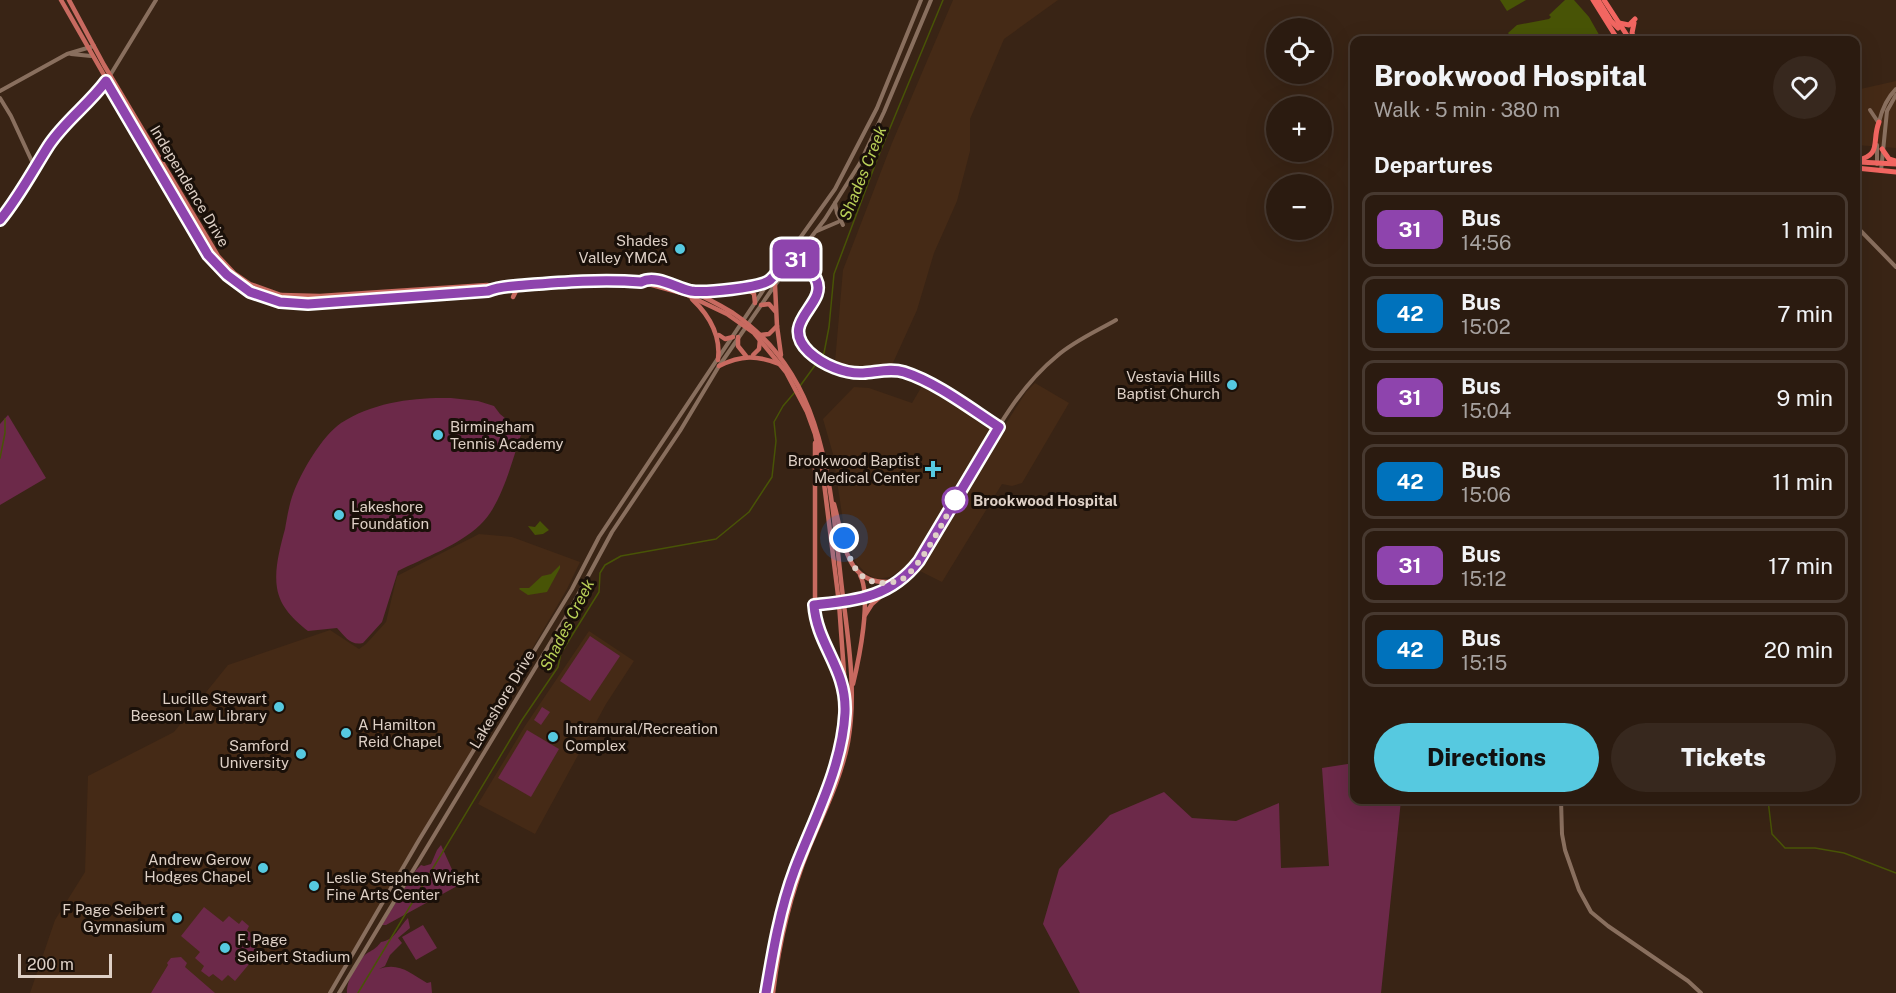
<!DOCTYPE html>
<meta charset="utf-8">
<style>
:root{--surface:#2b1b10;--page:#37281e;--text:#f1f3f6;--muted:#a6a19f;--line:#473930;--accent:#56c9e0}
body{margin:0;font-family:"Public Sans",sans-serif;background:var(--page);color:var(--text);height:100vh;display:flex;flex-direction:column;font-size:22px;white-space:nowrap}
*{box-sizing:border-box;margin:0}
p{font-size:20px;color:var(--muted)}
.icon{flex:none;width:33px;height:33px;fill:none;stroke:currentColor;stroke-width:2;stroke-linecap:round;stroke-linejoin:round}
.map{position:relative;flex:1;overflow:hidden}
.drawer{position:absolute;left:1350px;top:36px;width:510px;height:768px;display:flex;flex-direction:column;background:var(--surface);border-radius:12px;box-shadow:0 6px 24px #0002,0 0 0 2px var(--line)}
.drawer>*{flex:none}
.badge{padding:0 12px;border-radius:9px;font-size:21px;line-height:39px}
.controls{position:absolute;left:1266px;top:18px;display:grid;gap:12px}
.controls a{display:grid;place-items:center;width:66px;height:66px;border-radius:50%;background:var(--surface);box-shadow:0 6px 24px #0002,0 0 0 2px var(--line);font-size:30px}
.scale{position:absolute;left:18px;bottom:15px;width:94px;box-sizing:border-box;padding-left:6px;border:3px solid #ded0c6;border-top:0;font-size:16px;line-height:21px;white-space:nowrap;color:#ded0c6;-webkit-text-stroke:4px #1a1009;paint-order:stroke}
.you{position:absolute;width:30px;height:30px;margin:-15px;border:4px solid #fff;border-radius:50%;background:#1a73e8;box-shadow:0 0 0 9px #1a73e833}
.map>.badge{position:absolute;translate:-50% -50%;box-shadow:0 0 0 3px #fff}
h2{padding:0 24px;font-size:22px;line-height:54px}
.round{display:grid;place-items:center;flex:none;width:63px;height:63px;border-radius:32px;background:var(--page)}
.summary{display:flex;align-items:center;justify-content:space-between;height:102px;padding:0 24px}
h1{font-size:28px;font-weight:800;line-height:45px}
.cta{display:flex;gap:12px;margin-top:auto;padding:12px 24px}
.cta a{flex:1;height:69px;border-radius:36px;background:var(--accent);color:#111;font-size:24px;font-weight:800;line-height:69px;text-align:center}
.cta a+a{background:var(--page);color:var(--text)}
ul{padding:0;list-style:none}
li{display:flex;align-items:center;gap:18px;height:75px;margin:0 12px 9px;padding:0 12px;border:3px solid var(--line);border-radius:12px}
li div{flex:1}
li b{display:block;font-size:22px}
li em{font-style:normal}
li .badge{min-width:66px;font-weight:700;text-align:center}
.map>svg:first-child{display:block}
.built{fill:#452a16}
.green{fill:#6c2949}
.water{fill:#485406}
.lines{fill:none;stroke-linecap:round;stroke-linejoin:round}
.stream{stroke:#485406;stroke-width:1.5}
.secondary{stroke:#896f5e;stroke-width:4}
.primary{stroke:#c86a60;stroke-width:4.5}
.highway{stroke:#f26661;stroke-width:5}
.line-casing{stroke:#fff;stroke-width:14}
.line{stroke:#8e44ad;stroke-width:9}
.walk{stroke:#ded0c6;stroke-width:6;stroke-dasharray:0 10.8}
.poi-dot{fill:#56c9e0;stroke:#1a1009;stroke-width:2}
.stop-dot{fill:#fff;stroke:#8e44ad;stroke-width:3}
.labels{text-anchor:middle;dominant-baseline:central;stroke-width:6;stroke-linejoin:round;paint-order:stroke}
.street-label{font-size:15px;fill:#ded0c6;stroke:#1a1009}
.poi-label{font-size:15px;fill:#ded0c6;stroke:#1a1009;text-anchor:end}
.stop-label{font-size:15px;font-weight:bold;fill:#ded0c6;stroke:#1a1009;text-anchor:start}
.water-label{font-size:16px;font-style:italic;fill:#bad158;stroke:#1a1009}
</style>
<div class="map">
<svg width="1896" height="993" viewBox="0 0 1896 993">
<rect width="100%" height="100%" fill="#392415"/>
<g class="built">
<polygon points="953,0 1058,0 1004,39 970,119 970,151 957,201 934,253 917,310 892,365 851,368 835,362 843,270 892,143"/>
<polygon points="1896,81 1896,148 1856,145 1856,90"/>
<polygon points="1035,383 1069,403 1022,483 1012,486 1002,484 942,582 920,571 906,567 890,577 876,579 866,573 857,564 852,554 843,521 833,454 823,419 854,387 869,388 912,403 922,386 963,409 1000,433 1026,392"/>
<polygon points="479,534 512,537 580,562 567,589 331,993 30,993 55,920 85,872 88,776 174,732 228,665 330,630 359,649 366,644 386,622 397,576"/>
<polygon points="589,631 634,661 606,704 535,834 478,804 525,726"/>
</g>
<g class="green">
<path d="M451 398 478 401 494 406 500 414 522 432C512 460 502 505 480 525 459 545 424 558 398 571L382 622 363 643C350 646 345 636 337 628L308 631C294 620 280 607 277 588 274 569 280 548 285 529 287 518 289 505 293 494 301 472 322 436 341 423 373 402 415 397 451 398Z"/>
<polygon points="8,415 46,478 0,505 0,424"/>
<polygon points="590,636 620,656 590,701 560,681"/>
<polygon points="542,707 550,712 541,725 534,720"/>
<polygon points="527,730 559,749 531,797 498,778"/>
<polygon points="1354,763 1354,800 1401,800 1381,993 1080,993 1043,924 1059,869 1110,815 1164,792 1192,818 1236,821 1279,803 1281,868 1329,866 1322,768"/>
<polygon points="441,845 459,885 386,925 382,925 416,870 421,865 424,866 431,864 437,850"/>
<polygon points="204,907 223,922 229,916 239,924 242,920 249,926 247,930 256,938 252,944 260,951 235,981 228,975 222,981 213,974 209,977 201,971 204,966 195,958 200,952 181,936"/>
<path d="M408 918 410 928 398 938 402 943 390 955 385 966 379 969C399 962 410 973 427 983L431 982 432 993H347C346 982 357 961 366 954 372 950 376 949 381 942 395 940 399 927 408 918Z"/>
<polygon points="423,925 437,948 416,960 402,937"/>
<polygon points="181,957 187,963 185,967 215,993 151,993 168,965 167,963 171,958"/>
</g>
<g class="water">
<polygon points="1500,0 1526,0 1507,11"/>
<polygon points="1565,0 1574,0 1589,17 1602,40 1514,40 1508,33 1517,25 1549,19 1551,17 1549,15"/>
<polygon points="540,521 549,530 543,534 535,535 528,526 535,527"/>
<polygon points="560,565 560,568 547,592 528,595 519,589 520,588 529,588 542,576 551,574"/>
</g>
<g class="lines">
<g class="stream">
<polyline points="800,386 824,353 829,327 834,274 878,157 943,0"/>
<polyline points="0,458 5,433 5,419"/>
<polyline points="1760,800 1768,800 1772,834 1785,848 1815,848 1844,853 1896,873"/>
<polyline points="358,993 522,720 558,667 561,653 599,592 600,573 605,565 621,556 716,539 749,512 772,477 776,441 774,422 783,406 795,392"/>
</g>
<g class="secondary">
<polyline points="71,54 91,56"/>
<polyline points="0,91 67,54 94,46"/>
<polyline points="0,98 11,116 35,168"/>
<polyline points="1870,110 1878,122"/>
<path d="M1879 122C1882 109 1887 98 1896 89"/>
<polyline points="1877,145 1877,164"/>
<polyline points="1881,171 1887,111 1896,95"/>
<polyline points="835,203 837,213 843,225"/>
<polyline points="0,220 50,144 65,125 91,100 106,82 156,0"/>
<polyline points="1856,226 1896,267"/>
<polyline points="817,231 838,222"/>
<path d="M794 257C802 263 813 271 816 280 827 306 779 319 808 350 820 364 843 373 862 373 876 372 889 368 903 372 933 379 972 410 999 427"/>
<polyline points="790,266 803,264 800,256 802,250"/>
<path d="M963 487C990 442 1015 390 1057 356 1074 341 1097 331 1116 320"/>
<path d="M814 605C831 603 849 602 866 598 916 586 938 529 962 489"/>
<polyline points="1561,800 1562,834 1565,850 1579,890 1591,912 1608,926 1688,981 1701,993"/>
<polyline points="330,993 419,840 572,589 599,537 770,280 835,189 877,108 921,0"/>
<polyline points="339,993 566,617 612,532 680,431 719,366 775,285 825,219 860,163 884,112 931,0"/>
</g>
<g class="primary">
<path d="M61 0 198 239C213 261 231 284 256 295 294 311 339 302 378 299 415 296 451 293 488 291L496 287"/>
<polyline points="69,0 104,65 218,256 234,273 250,284 281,295 320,296 487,285 496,287 579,281 623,281 641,282 685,294 727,314 754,333 786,372 807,412 815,434 822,467 839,603 845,687 845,714 836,763 794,871 782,911 773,952 766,993"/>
<path d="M641 282C660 272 715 302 733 313 827 376 830 487 842 589 848 639 857 691 848 742 841 779 823 814 809 848 790 895 779 943 773 993"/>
<polyline points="775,285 777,326 781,355"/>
<polyline points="745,287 754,294 755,303"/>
<polyline points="694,291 756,286 770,280"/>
<polyline points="513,297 516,291 523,287"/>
<path d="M692 299C710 316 721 336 718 360"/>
<polyline points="761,305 769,304 775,311"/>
<polyline points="719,335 725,339 733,337"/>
<polyline points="761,335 769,334 777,326"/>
<polyline points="738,337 738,346 746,356"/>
<polyline points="753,355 759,349 760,340"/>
<path d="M719 366C741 355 757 355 779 364"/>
<path d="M815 443V618C822 640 838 660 842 684"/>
<path d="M834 504C845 544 845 590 899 581"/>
<polyline points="865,615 872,604 889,589"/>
<path d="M853 684C859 659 872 597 860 575"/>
</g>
<g class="highway">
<polyline points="1593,0 1618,40"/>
<polyline points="1598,0 1611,21 1618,28 1619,23 1629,25 1635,19"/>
<polyline points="1604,0 1630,40"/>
<polyline points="1634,23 1632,33 1634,40"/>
<polyline points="1882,149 1889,159 1896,161"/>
<path d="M1856 161C1883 154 1871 143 1879 122"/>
<polyline points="1859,162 1896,164"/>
<polyline points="1856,168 1896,172"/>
</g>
</g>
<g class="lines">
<defs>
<path id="line" d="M0 220C19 197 33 170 49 145 65 121 89 104 106 81L208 255 227 275 250 292 280 302 308 304 488 291C500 286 512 286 525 285 563 282 602 279 641 282 656 274 676 288 691 291 704 293 760 288 770 280 778 273 784 262 790 254 799 261 811 269 816 279 829 305 777 321 809 352 823 365 845 374 863 373 877 372 891 368 904 372 936 382 971 409 999 427L919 561C890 598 857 600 814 605 817 646 847 668 845 713 842 768 814 819 795 869 780 909 773 951 766 993"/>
</defs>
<use href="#line" class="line-casing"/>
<use href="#line" class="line"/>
<path class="walk" d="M844 538C849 556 853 576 874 582 881 584 893 583 901 580 919 570 945 519 955 500"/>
</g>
<g class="poi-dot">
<circle cx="680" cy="249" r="6"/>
<circle cx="1232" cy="385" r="6"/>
<circle cx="438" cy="435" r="6"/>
<path d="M930 460h6v6h6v6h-6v6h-6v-6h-6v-6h6z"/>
<circle cx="339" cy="515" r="6"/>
<circle cx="279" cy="707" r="6"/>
<circle cx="346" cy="733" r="6"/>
<circle cx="553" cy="737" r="6"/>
<circle cx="301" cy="754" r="6"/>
<circle cx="263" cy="868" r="6"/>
<circle cx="314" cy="886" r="6"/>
<circle cx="177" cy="918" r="6"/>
<circle cx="225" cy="948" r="6"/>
</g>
<circle class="stop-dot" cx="955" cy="500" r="12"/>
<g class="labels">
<g class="street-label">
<text transform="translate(190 186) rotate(59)">Independence Drive</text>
<text transform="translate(502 699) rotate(-59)">Lakeshore Drive</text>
</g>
<g class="poi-label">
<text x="668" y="240">Shades<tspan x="668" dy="17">Valley YMCA</tspan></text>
<text x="1220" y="376">Vestavia Hills<tspan x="1220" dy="17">Baptist Church</tspan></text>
<text x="450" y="426" text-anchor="start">Birmingham<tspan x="450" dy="17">Tennis Academy</tspan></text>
<text x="920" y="460">Brookwood Baptist<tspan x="920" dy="17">Medical Center</tspan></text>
<text x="351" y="506" text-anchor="start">Lakeshore<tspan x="351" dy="17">Foundation</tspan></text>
<text x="267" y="698">Lucille Stewart<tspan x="267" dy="17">Beeson Law Library</tspan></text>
<text x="358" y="724" text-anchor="start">A Hamilton<tspan x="358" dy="17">Reid Chapel</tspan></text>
<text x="565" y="728" text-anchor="start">Intramural/Recreation<tspan x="565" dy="17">Complex</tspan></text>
<text x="289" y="745">Samford<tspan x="289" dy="17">University</tspan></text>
<text x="251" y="859">Andrew Gerow<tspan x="251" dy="17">Hodges Chapel</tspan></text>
<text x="326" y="877" text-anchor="start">Leslie Stephen Wright<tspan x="326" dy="17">Fine Arts Center</tspan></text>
<text x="165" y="909">F Page Seibert<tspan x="165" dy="17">Gymnasium</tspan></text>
<text x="237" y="939" text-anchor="start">F. Page<tspan x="237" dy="17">Seibert Stadium</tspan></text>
</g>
<g class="stop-label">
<text x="973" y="500">Brookwood Hospital</text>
</g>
<g class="water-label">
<text transform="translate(863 173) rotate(-68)">Shades Creek</text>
<text transform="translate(567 625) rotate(-63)">Shades Creek</text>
</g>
</g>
</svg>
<div class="controls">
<a><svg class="icon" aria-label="locate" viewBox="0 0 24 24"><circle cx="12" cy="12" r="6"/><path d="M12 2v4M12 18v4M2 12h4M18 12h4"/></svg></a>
<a>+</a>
<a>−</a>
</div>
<div class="scale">200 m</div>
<div class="you" style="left:844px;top:538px"></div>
<b class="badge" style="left:796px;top:259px;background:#8e44ad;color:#fff">31</b>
<section class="drawer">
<div class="summary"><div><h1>Brookwood Hospital</h1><p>Walk · 5 min · 380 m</p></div><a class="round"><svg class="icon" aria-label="heart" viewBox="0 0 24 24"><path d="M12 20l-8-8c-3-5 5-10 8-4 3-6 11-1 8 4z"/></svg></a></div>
<h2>Departures</h2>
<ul>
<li><span class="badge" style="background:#8e44ad;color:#fff">31</span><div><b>Bus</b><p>14:56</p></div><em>1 min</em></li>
<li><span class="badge" style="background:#0072bc;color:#fff">42</span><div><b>Bus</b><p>15:02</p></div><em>7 min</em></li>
<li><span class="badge" style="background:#8e44ad;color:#fff">31</span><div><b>Bus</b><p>15:04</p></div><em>9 min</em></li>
<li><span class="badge" style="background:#0072bc;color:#fff">42</span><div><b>Bus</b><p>15:06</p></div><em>11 min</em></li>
<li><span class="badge" style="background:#8e44ad;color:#fff">31</span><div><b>Bus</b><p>15:12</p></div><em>17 min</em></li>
<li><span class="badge" style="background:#0072bc;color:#fff">42</span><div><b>Bus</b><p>15:15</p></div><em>20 min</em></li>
</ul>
<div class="cta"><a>Directions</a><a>Tickets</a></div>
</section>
</div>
